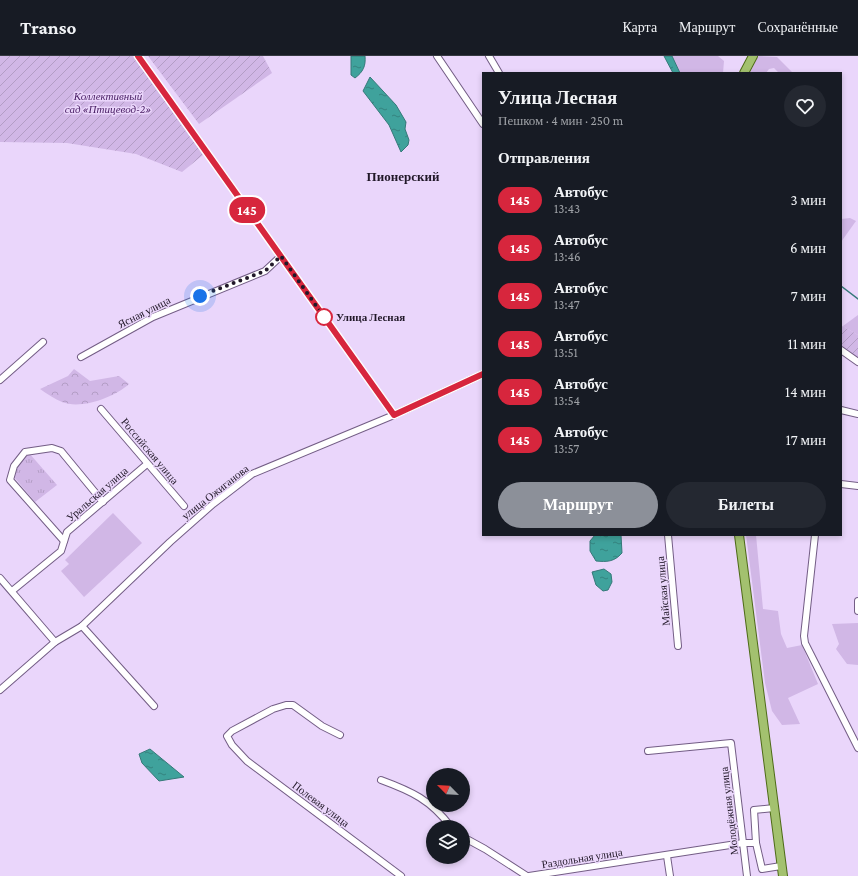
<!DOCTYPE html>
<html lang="ru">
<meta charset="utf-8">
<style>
:root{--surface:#171b24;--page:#242831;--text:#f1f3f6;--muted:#9ea1a6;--line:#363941;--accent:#8c9099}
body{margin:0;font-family:"Crimson Pro",serif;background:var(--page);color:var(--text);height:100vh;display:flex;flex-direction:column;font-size:15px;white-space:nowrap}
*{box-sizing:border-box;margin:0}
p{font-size:13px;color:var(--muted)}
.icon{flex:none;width:22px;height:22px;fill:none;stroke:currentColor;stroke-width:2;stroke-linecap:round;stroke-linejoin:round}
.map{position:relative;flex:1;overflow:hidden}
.drawer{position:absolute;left:482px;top:16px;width:360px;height:464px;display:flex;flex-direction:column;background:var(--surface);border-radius:0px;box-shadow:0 2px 6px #0003}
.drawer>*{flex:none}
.badge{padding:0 8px;border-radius:13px;font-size:14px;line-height:26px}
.needle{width:26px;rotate:294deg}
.controls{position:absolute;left:426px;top:712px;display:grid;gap:8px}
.controls a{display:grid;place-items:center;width:44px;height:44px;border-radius:50%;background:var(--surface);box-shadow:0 2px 6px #0003;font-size:20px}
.you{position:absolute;width:20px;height:20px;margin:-10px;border:3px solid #fff;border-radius:50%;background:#1a73e8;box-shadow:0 0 0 6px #1a73e833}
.map>.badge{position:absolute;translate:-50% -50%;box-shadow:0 0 0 2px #fff}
h2{padding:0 16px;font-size:15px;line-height:36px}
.round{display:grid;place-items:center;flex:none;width:42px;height:42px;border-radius:21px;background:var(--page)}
.head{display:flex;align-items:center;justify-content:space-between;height:68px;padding:0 16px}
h1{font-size:19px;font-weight:700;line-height:30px}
.button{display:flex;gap:8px;margin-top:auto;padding:8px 16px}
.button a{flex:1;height:46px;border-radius:24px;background:var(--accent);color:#fff;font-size:16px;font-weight:700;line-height:46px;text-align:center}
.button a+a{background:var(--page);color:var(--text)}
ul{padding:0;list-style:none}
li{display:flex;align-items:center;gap:12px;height:48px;padding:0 16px}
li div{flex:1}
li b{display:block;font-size:15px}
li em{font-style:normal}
li .badge{min-width:44px;font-weight:700;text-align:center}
header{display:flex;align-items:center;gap:24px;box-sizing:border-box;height:56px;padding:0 20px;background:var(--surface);border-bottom:1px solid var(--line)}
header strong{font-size:19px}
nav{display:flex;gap:22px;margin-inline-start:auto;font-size:14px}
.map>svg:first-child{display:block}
.grass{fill:#d1b7e6}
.forest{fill:url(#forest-crowns)}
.park{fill:url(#park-tufts)}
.garden{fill:url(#garden-furrows)}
.water{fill:url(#water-ripples);stroke:#367979}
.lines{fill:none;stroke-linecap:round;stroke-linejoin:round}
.stream{stroke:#367979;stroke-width:1.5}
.minor-casing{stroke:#735d85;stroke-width:8}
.major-casing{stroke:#4e6b18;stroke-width:10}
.minor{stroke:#fff;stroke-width:6}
.major{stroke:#a3c16f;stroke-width:8}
.line-casing{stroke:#fff;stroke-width:9}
.line{stroke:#d7263d;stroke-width:6}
.walk{stroke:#211828;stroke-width:4;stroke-dasharray:0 7.2}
.stop-dot{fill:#fff;stroke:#d7263d;stroke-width:2}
.labels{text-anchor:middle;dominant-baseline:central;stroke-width:3;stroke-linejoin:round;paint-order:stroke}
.park-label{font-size:11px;font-style:italic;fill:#471c62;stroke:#ead6fb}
.street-label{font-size:11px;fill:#211828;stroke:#ead6fb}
.stop-label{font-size:11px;font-weight:bold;fill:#211828;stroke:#ead6fb;text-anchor:start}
.quarter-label{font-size:13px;font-weight:bold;fill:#211828;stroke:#ead6fb}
</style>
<header>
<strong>Transo</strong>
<nav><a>Карта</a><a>Маршрут</a><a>Сохранённые</a></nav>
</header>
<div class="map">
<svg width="858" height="820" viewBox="0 0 858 820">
<defs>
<pattern id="forest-crowns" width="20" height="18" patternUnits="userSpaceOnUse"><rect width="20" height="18" fill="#d1b7e6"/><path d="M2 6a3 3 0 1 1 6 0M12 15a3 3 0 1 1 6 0" fill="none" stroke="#b39dc5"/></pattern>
<pattern id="park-tufts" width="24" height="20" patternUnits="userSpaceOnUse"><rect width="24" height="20" fill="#d1b7e6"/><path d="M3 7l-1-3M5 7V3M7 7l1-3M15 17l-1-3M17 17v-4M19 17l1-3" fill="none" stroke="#b39dc5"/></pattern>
<pattern id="garden-furrows" width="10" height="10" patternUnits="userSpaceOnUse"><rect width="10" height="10" fill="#d1b7e6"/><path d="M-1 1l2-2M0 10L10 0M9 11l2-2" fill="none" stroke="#b39dc5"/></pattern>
<pattern id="water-ripples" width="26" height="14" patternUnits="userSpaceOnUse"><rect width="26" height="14" fill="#3fa29c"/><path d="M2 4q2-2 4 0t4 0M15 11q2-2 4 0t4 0" fill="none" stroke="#34837f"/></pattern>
</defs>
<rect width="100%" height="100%" fill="#ead6fb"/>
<g class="grass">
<polygon points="672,0 718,0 724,5 723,17 680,17"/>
<polygon points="758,0 777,1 793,17 779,17 774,12 769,13 766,17 750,17"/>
<polygon points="850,162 856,165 841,186 841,163"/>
<polygon points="858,259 858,279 843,270"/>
<polygon points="113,457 142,487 84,541 61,515 69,508 65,504"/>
<polygon points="746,479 756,479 763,553 778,555 781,578 787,592 802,589 818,628 788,642 800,668 782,669 772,655 765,627"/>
<polygon points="858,567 858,609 847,608 836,593 839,588 832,568"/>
</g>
<path class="forest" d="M74 313 90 325 119 320 129 328C115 341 81 354 62 346 55 343 47 338 40 333L68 320Z"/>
<polygon class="park" points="29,397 57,429 35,446 14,421 19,408"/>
<g class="garden">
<polygon points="0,0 133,0 203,99 182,116 136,98 67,87 0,86"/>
<polygon points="148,0 263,0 272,17 199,68"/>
<polygon points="843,270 858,279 858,302 841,290 841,271"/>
</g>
<g class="water">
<path d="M351 0H365C366 10 363 16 355 22L351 19Z"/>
<polygon points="664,0 672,0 680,17 673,17"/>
<polygon points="370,21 396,49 406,66 405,73 409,84 408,89 401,96 389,69 363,35"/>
<path d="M595 479H621L622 497C614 506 607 506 596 505L590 495V485Z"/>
<polygon points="604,513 611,518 612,526 608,534 603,535 596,529 592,516"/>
<polygon points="150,693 184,721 159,725 142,707 139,698"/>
</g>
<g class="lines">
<polyline class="stream" points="841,230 858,243"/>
<defs>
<g id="minor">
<polyline points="138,0 394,359"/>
<polyline points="437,0 483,68"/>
<polyline points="489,0 499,17"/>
<polyline points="841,294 858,306"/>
<polyline points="81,301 153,261 265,215 281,200"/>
<polyline points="0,324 43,286"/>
<polyline points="101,353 184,450"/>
<polyline points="841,354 858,358"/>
<polyline points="841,428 858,430"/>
<polyline points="668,479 678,590"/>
<polyline points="815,479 804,580 805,587 858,692"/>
<polyline points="64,485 10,424 14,410 25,396 52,392 61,395 103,446"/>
<polyline points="0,522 55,586"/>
<polyline points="12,535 61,495 67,476 147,408"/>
<polyline points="858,545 858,555"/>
<polyline points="82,570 154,650"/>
<polyline points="0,634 55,586 82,570 170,486 213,448 252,418 394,359 483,318"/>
<polyline points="340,679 322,670 293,649 286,649 273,653 232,675 227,680 232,689 247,705 401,820"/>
<polyline points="648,695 731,687 747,820"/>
<path d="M381 724C411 735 431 744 451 771"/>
<polyline points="774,752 754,754 756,787 762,813 781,810"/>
<polyline points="463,781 485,793 527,820"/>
<polyline points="667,800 670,820"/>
<polyline points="529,820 743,787 756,787"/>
</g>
<g id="major">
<polyline points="744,17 753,0"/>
<polyline points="739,479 783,820"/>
</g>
</defs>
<use href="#minor" class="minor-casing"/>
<use href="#major" class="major-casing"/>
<use href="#minor" class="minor"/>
<use href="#major" class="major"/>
</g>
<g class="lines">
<defs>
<polyline id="line" points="138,0 394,359 483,318"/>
</defs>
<use href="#line" class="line-casing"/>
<use href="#line" class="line"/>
<polyline class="walk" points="200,240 265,215 281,200 324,261"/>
</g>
<circle class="stop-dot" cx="324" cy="261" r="8"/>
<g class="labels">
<g class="park-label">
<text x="108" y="40">Коллективный<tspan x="108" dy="13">сад «Птицевод-2»</tspan></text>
</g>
<g class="street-label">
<text transform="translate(144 256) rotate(-27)">Ясная улица</text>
<text transform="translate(150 395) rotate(50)">Российская улица</text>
<text transform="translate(215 436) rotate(-38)">улица Ожиганова</text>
<text transform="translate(97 438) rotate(-41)">Уральская улица</text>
<text transform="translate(663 535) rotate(-95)">Майская улица</text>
<text transform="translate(321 748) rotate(37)">Полевая улица</text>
<text transform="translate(729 755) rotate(-97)">Молодёжная улица</text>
<text transform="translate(582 802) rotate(-9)">Раздольная улица</text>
</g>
<g class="stop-label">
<text x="336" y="261">Улица Лесная</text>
</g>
<g class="quarter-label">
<text x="403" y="120">Пионерский</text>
</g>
</g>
</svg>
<div class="controls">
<a><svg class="needle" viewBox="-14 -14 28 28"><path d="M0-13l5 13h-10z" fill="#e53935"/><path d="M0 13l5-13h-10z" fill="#9ea1a6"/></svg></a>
<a><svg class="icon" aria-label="layers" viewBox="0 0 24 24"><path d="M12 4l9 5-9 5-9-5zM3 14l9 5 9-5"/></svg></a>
</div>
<div class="you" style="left:200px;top:240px"></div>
<b class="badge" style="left:247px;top:154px;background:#d7263d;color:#fff">145</b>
<section class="drawer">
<div class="head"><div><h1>Улица Лесная</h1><p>Пешком · 4 мин · 250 m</p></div><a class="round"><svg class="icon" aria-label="heart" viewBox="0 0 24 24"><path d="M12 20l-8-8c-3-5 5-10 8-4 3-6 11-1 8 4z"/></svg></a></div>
<h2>Отправления</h2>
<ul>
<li><span class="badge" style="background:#d7263d;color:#fff">145</span><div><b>Автобус</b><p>13:43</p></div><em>3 мин</em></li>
<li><span class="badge" style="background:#d7263d;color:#fff">145</span><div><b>Автобус</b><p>13:46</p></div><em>6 мин</em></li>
<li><span class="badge" style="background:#d7263d;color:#fff">145</span><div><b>Автобус</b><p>13:47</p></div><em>7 мин</em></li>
<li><span class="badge" style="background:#d7263d;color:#fff">145</span><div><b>Автобус</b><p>13:51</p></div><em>11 мин</em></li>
<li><span class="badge" style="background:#d7263d;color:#fff">145</span><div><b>Автобус</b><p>13:54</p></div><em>14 мин</em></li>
<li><span class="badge" style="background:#d7263d;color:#fff">145</span><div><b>Автобус</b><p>13:57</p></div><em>17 мин</em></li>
</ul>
<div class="button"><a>Маршрут</a><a>Билеты</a></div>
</section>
</div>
